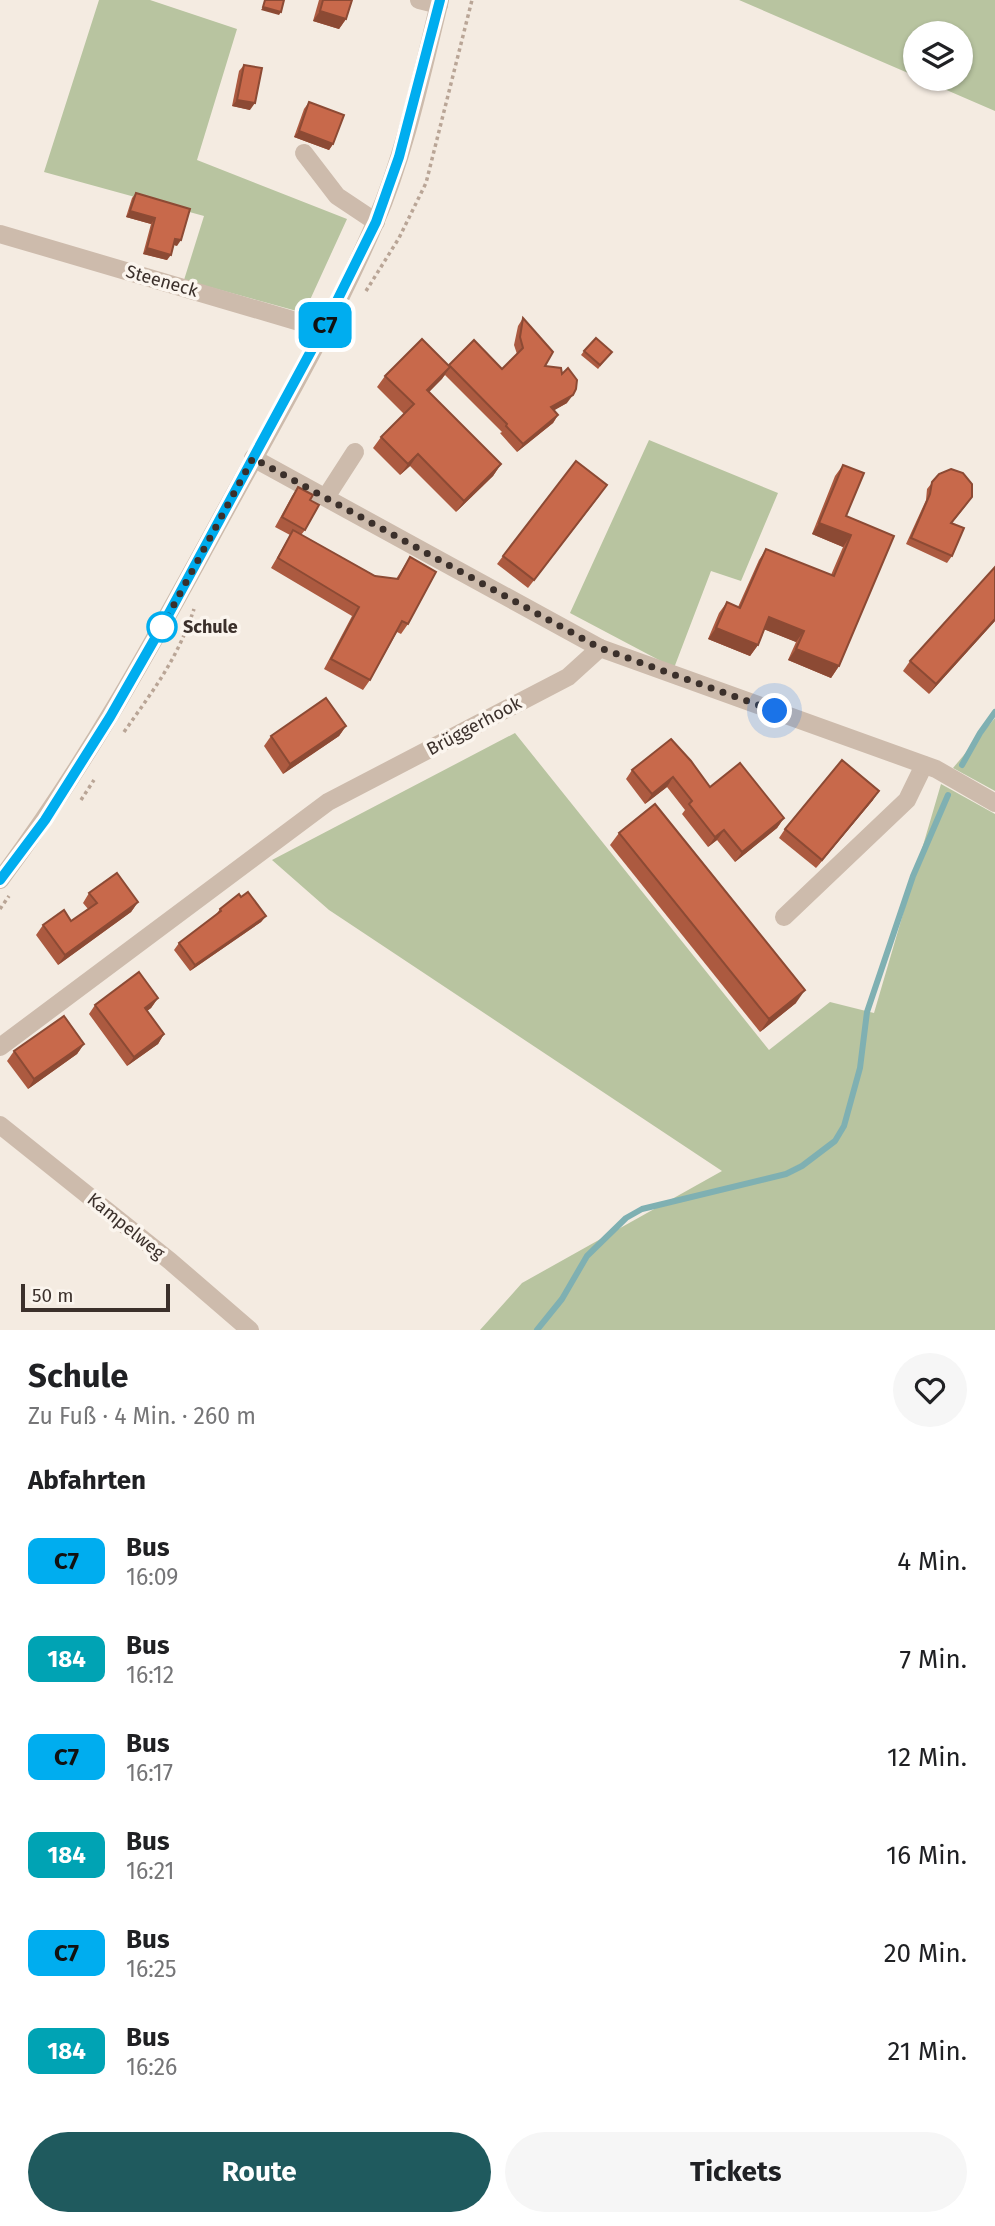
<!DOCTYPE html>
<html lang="de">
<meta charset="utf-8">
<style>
:root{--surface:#fff;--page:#f6f6f6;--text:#202124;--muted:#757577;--accent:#1f5a5e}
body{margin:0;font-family:"Fira Sans",sans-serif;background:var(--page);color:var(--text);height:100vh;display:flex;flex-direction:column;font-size:26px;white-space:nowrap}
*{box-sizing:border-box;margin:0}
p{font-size:23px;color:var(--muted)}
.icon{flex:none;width:38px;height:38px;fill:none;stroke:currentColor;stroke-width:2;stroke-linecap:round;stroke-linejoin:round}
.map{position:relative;height:1330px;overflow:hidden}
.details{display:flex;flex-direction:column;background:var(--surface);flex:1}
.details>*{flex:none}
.badge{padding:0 14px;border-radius:10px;font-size:24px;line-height:46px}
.fabs{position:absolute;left:903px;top:21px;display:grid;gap:14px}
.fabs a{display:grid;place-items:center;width:70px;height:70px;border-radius:50%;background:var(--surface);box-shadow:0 2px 5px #0004;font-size:35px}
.scale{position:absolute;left:21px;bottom:18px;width:149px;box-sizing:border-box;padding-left:7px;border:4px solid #3b302b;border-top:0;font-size:19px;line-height:24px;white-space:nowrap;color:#3b302b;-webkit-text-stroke:5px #fbf5ee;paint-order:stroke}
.you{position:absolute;width:35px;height:35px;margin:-18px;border:5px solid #fff;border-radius:50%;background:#1a73e8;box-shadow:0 0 0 10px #1a73e833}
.map>.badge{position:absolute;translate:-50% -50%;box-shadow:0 0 0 4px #fff}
h2{padding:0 28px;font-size:26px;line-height:63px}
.round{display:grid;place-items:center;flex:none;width:74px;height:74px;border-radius:37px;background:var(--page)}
.overview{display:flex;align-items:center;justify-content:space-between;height:119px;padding:0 28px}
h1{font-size:33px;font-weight:700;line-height:52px}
.cta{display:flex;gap:14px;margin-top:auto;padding:14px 28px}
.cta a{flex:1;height:80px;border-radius:42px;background:var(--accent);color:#fff;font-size:28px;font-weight:700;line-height:80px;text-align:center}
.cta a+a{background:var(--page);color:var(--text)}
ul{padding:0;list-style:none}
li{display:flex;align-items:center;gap:21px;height:98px;padding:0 28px}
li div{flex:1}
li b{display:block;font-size:26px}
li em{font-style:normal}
li .badge{min-width:77px;font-weight:700;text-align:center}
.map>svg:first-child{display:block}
.green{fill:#b8c4a0}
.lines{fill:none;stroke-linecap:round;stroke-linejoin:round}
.stream{stroke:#7fb0b2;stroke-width:6}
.path{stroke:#b9a596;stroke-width:3.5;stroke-dasharray:3.5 3.5;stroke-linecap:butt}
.minor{stroke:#cdbbac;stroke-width:18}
.wall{fill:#ac5a40}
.shaded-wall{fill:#8c4a34}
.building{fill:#c8694b;stroke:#8c4a34;stroke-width:2}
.line-casing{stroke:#fff;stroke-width:16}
.line{stroke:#00adef;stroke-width:10}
.walk{stroke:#3b302b;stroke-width:7;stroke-dasharray:0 12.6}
.stop-dot{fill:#fff;stroke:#00adef;stroke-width:3.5}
.labels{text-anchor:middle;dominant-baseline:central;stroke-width:7;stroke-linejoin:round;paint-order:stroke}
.street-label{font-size:18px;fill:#3b302b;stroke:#fbf5ee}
.stop-label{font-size:18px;font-weight:bold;fill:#3b302b;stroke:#fbf5ee;text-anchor:start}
</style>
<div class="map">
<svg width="995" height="1330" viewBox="0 0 995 1330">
<rect width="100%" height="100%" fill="#f4ebe1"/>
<g class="green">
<polygon points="99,0 150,0 237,29 197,160 347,219 304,313 184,280 204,216 44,172"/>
<polygon points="739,0 995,0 995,111 921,79 961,79 961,33 915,33 915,76"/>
<polygon points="649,440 778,493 741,581 711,571 674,668 570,613"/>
<polygon points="995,718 995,791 953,768"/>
<polygon points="515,733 769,1050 830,1002 874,1013 941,784 995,814 995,1330 480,1330 522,1283 722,1171 329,910 272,860"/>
</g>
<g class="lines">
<g class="stream">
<polyline points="962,765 980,733 995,712"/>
<polyline points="537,1330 562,1299 587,1256 626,1218 642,1209 786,1174 802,1166 835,1141 844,1126 860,1068 867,1012 913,876 948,795"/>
</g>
<g class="path">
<polyline points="366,291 399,238 426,183 472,0"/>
<path d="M124 732C154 689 177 660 194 609"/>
<polyline points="81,800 94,780"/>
<polyline points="0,909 9,896"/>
</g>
<g class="minor">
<polyline points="419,0 439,5"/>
<polyline points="304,153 337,196 376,222"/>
<polyline points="0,234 323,329"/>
<polyline points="253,458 600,648"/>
<polyline points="326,497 355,452"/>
<path d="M0 880C84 768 151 647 218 524 272 425 330 327 375 223 405 154 422 73 440 0"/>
<polyline points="784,917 907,800 924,765"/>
<polyline points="0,1047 328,802 568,677 600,648 936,769 995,803"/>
<polyline points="0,1125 170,1261 250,1330"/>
</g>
</g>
<g class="wall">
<polygon points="319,0 352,0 346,19 339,29 313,21"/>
<polygon points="244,65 250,110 232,106 239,71"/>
<polygon points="309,102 333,144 329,150 294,137 304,109"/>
<polygon points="136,193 177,246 174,245 167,260 143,254 151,224 126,217 132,198"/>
<polygon points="523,318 545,366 562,374 567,403 554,410 558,415 553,423 517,452 500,433 502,432 445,375 429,392 501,464 493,476 456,512 410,466 400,475 373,448 381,437 404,414 377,387 385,376 448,365 502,369 517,354 514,345 518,326"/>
<polygon points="584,351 609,355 598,369 581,355"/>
<polygon points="843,465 846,516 894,536 839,666 831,678 788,660 796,642 764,629 758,645 750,656 708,639 719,613 727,602 738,607 759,560 766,549 831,575 843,547 812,534 835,476"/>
<polygon points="939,474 968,503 952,523 952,556 947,563 906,544 926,500 927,489"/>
<polygon points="298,487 310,500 305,530 301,535 375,576 396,579 410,557 408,624 401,634 397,632 370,680 363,690 324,669 352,616 271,568 290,535 275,527 292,496"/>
<polygon points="601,494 528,588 497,564 503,556"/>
<polygon points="995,621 929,694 903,671 910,661"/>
<polygon points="346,726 339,736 283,774 264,746 271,736"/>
<polygon points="671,739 710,787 784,818 777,828 735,862 717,840 708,847 682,814 685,810 667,787 645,804 626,779 632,770"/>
<polygon points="873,800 816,868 779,838 785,829"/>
<polygon points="619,833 796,1003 760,1032 610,845"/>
<polygon points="89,893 138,902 131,912 58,965 36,935 43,925 71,921 88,909 83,903"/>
<polygon points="241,897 266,916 261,922 190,971 174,950 179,943 215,916 220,909"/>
<polygon points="158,998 151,1008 147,1011 164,1034 158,1044 127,1066 89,1014 95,1005"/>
<polygon points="84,1044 77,1054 28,1089 7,1061 14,1051"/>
</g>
<g class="shaded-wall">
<polygon points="263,7 281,12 279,15 261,10"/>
<polygon points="320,11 346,19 339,29 313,21"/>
<polygon points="237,100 255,103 250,110 232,106"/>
<polygon points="299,131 333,144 329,150 294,137"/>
<polygon points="130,211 155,218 151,224 126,217"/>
<polygon points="175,239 181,240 177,246 172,244"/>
<polygon points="147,248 171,255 167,260 143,254"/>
<polygon points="450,367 442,379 419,402 427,390"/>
<polygon points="573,395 567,403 546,415 551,407"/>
<polygon points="558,415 553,423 517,452 523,444"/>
<polygon points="418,454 410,466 400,475 408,464"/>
<polygon points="501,464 493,476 456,512 464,501"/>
<polygon points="819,523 851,535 843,547 812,534"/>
<polygon points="769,617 804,631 796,642 761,628"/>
<polygon points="995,619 995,621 929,694 936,684"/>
<polygon points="716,628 758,645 750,656 708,639"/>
<polygon points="796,649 839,666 831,678 788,660"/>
<polygon points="346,726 339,736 283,774 290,764"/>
<polygon points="673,777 667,787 645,804 652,794"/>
<polygon points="879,791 873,800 816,868 822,860"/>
<polygon points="784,818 777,828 735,862 742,852"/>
<polygon points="724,830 717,840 708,847 715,837"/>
<polygon points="138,902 131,912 58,965 65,955"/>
<polygon points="266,916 261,922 190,971 195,965"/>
<polygon points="805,990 796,1003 760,1032 769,1019"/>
<polygon points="158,998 151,1008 139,1017 145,1008"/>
<polygon points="164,1034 158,1044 127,1066 134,1057"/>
<polygon points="84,1044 77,1054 28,1089 34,1079"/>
</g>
<g class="building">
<polygon points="265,0 284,0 281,12 263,7"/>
<polygon points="323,0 352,0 346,19 320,11"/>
<polygon points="244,65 262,68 255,103 237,100"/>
<polygon points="309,102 344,115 333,144 299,131"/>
<polygon points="136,193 190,209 181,240 175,239 171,255 147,248 155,218 130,211"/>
<polygon points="523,318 553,352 545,366 561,368 562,374 568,368 577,380 576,389 573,395 551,407 558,415 523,444 506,426 507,424 449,365 474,340 502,369 523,348 520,337"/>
<polygon points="596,338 612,352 600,365 584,351"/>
<polygon points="422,339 450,367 427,390 501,464 464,501 418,454 408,464 381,437 414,404 385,376"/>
<polygon points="576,461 607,485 534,580 503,556"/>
<polygon points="843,465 864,473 846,516 894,536 839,666 796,649 804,631 769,617 758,645 716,628 727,602 740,608 766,549 834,576 851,535 819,523"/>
<polygon points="951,469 963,473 972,484 972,497 951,523 964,528 952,556 911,538 930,494 932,482 939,474"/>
<polygon points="298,487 313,495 310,500 319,505 305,530 282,517"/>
<polygon points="293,530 375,576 398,579 410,557 436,572 408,624 402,621 370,680 331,659 359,607 278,558"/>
<polygon points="995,567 995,619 936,684 910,661"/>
<polygon points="326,698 346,726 290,764 271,736"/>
<polygon points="671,739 691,761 710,787 740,763 784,818 742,852 724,830 715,837 689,804 692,801 673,777 652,794 632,770"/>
<polygon points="842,760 879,791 822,860 785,829"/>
<polygon points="655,804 805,990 769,1019 619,833"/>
<polygon points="117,873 138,902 65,955 43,925 64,910 71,921 97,903 89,893"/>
<polygon points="248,892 266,916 195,965 179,943 221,911 220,909 239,894 241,897"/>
<polygon points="139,972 158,998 145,1008 164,1034 134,1057 95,1005"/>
<polygon points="64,1016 84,1044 34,1079 14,1051"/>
</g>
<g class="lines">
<defs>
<polyline id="line" points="0,880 45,820 110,717 161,628 323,329 376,222 399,157 440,0"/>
</defs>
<use href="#line" class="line-casing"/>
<use href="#line" class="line"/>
<polyline class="walk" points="162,627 253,458 600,648 775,711"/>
</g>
<circle class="stop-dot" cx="162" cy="627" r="14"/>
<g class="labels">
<g class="street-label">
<text transform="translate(162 281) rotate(16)">Steeneck</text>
<text transform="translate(474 726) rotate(-28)">Brüggerhook</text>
<text transform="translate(126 1226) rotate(39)">Kampelweg</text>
</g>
<g class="stop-label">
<text x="183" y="627">Schule</text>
</g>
</g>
</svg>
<div class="fabs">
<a><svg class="icon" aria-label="layers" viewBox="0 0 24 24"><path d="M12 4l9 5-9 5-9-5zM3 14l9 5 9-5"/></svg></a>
</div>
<div class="scale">50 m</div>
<div class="you" style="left:775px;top:711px"></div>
<b class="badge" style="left:325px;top:325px;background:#00adef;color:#111">C7</b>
</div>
<section class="details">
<div class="overview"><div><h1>Schule</h1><p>Zu Fuß · 4 Min. · 260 m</p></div><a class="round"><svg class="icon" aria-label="heart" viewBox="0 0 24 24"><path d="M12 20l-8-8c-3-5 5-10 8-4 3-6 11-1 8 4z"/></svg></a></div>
<h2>Abfahrten</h2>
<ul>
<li><span class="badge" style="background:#00adef;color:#111">C7</span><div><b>Bus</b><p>16:09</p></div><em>4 Min.</em></li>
<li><span class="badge" style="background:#00a3b4;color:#fff">184</span><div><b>Bus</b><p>16:12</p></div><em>7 Min.</em></li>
<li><span class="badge" style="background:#00adef;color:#111">C7</span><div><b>Bus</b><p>16:17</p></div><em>12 Min.</em></li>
<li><span class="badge" style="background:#00a3b4;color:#fff">184</span><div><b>Bus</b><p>16:21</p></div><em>16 Min.</em></li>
<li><span class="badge" style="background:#00adef;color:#111">C7</span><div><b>Bus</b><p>16:25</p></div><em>20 Min.</em></li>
<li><span class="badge" style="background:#00a3b4;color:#fff">184</span><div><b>Bus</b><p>16:26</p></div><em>21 Min.</em></li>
</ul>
<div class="cta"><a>Route</a><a>Tickets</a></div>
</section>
